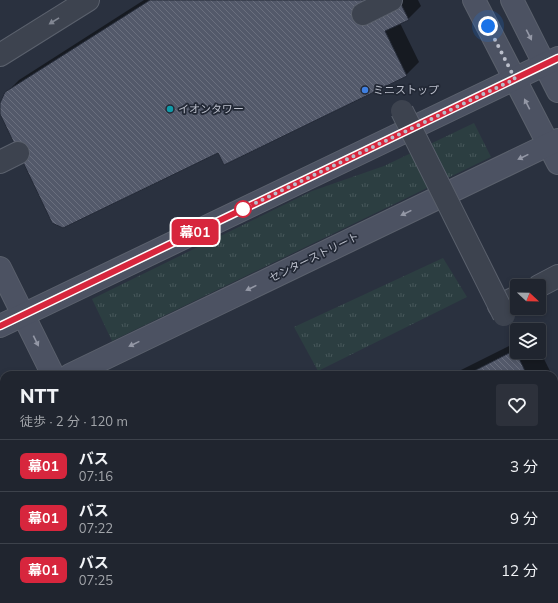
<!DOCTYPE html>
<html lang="ja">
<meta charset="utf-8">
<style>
:root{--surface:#20252f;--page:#2d313b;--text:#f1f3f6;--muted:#a2a5aa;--line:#3d424b}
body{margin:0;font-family:Mulish,"Noto Sans JP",sans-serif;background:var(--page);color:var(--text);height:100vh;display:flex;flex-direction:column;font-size:15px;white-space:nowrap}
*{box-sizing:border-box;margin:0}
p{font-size:13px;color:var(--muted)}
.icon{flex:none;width:22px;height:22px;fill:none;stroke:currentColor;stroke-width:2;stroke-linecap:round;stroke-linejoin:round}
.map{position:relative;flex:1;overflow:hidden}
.sheet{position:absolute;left:0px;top:371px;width:558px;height:232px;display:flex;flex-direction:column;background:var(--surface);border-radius:12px 12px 0 0;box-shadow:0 2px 6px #0003,0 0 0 1px var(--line)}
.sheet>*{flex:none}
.badge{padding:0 8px;border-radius:6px;font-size:14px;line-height:26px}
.needle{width:26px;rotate:112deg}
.controls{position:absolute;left:510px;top:279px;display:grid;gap:8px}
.controls a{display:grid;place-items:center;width:36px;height:36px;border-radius:4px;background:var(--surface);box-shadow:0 2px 6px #0003,0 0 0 1px var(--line);font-size:20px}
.you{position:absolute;width:20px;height:20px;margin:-10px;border:3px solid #fff;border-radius:50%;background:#1a73e8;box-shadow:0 0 0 6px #1a73e833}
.map>.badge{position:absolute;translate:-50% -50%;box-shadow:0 0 0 2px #fff}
.round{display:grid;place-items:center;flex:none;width:42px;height:42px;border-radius:4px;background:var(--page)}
.overview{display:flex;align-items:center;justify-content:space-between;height:68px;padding:0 20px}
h1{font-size:19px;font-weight:800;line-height:30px}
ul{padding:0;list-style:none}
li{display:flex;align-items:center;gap:12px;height:52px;padding:0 20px;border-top:1px solid var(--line)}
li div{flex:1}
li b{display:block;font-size:15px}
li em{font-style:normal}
li .badge{min-width:44px;font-weight:700;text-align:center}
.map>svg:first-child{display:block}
.grass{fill:url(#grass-tufts)}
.forest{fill:url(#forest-firs)}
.shadow{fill:#0007}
.building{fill:url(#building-back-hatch);stroke:#242a37}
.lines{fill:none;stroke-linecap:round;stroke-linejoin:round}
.street-casing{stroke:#5b616d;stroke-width:24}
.secondary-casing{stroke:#5b616d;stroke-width:24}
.street{stroke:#3d434f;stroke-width:22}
.secondary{stroke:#4c5262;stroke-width:22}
.street-bridge-casing{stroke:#5b616d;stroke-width:24;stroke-linecap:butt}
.street-bridge{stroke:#3d434f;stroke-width:22}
.oneway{fill:#828793}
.oneway2{fill:#9498a6}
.line-casing{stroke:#fff;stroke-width:9}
.line{stroke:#d7263d;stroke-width:6}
.walk{stroke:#babeca;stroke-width:4;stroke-dasharray:0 7.2}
.shop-dot{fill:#3f7fe0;stroke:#222835;stroke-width:1.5}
.culture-dot{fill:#0f9aa8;stroke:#222835;stroke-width:1.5}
.stop-dot{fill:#fff;stroke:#d7263d;stroke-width:2}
.labels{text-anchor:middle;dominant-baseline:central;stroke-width:3.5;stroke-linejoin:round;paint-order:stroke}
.poi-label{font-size:11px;fill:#babeca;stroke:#222835;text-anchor:start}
.street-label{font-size:11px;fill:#babeca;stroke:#222835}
</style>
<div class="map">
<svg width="558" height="603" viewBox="0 0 558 603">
<defs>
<pattern id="grass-tufts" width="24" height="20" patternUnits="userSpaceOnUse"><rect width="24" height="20" fill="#2c3e41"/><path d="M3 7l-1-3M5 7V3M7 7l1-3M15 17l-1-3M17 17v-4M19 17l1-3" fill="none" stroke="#48585b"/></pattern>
<pattern id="forest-firs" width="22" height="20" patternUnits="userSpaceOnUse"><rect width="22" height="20" fill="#2c3e41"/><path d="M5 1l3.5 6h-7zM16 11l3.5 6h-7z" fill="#48585b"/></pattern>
<pattern id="building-back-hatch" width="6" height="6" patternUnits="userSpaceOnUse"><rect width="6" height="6" fill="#53596a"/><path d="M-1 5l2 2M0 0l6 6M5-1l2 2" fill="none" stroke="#6a6f7e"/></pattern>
</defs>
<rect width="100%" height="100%" fill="#2a313f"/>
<g class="grass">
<polygon points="474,123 491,157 112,341 92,299 312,191 384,166"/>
<polygon points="443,258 467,297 318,371 294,327"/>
</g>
<polygon class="forest" points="0,569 4,574 4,599 150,599 152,603 0,603"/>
<g class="shadow">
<polygon points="144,0 418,0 421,6 408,19 400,23 419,62 406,75 219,151 0,112 0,106 6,93 19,80"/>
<polygon points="517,342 517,352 539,352 539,349 552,375 451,375"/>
<polygon points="554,379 558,387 558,603 258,603 256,599 554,599"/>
</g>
<g class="building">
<polygon points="150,0 399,0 409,20 385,31 407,76 224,165 218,153 63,228 52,223 0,114 0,103 5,92"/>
<polygon points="515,350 527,375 466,375"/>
<polygon points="554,429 558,437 558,603 430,603 428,599 554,599"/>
<polygon points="255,599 419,599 421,603 257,603"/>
<polygon points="277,599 428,599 430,603 279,603"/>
</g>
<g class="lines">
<defs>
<g id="street">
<polyline points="363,14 391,0"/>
<polyline points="0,55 88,0"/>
<polyline points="0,162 18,153"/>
<polyline points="539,286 558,276"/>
<polyline points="499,306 517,297"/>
<polyline points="0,448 4,453"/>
<polyline points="4,474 2,475 4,488"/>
<polyline points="0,523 4,519"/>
<polyline points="0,569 4,574"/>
</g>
<g id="secondary">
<polyline points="474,0 558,163"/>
<polyline points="512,0 558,91"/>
<polyline points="0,268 53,375"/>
<polyline points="0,326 558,58"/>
<polyline points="70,375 558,140"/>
<polyline points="0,409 4,407"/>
<polyline points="165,599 167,603"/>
</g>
</defs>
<use href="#street" class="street-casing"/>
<use href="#secondary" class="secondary-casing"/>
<use href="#street" class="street"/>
<use href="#secondary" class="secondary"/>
<defs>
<polyline id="street-bridge" points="402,111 504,315"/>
</defs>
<use href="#street-bridge" class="street-bridge-casing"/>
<use href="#street-bridge" class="street-bridge"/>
</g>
<defs><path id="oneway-solid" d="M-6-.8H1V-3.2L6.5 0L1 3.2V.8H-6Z"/></defs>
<use class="oneway" href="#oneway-solid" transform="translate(54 21) rotate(148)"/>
<g class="oneway2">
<use href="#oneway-solid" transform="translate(529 35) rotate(63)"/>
<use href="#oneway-solid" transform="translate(527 104) rotate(-117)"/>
<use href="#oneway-solid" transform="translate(523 157) rotate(154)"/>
<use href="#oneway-solid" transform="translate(406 213) rotate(154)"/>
<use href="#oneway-solid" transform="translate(251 288) rotate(154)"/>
<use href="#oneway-solid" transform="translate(36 341) rotate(64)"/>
<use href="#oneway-solid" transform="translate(134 344) rotate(154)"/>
</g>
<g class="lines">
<defs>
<polyline id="line" points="0,326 558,58"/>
</defs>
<use href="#line" class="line-casing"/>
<use href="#line" class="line"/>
<polyline class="walk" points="243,209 515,79 488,26"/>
</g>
<circle class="shop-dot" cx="365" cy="90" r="4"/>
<circle class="culture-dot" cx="170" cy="109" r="4"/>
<circle class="stop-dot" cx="243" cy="209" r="8"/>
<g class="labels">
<g class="poi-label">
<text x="373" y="90">ミニストップ</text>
<text x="178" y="109">イオンタワー</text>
</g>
<g class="street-label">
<text transform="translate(314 257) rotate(-26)">センターストリート</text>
</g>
</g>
</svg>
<div class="controls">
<a><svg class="needle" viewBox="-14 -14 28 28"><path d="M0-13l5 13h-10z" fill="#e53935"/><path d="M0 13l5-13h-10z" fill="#a2a5aa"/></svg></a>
<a><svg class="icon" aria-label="layers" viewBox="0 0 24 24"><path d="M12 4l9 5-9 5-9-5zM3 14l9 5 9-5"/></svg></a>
</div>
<div class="you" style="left:488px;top:26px"></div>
<b class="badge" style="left:195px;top:232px;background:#d7263d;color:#fff">幕01</b>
<section class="sheet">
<div class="overview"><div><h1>NTT</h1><p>徒歩 · 2 分 · 120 m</p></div><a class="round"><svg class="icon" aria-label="heart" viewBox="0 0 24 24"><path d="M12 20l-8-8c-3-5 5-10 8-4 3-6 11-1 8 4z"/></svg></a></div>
<ul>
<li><span class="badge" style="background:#d7263d;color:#fff">幕01</span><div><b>バス</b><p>07:16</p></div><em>3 分</em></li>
<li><span class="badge" style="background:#d7263d;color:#fff">幕01</span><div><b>バス</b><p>07:22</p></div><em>9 分</em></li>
<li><span class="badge" style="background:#d7263d;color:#fff">幕01</span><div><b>バス</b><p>07:25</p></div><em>12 分</em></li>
</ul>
</section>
</div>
